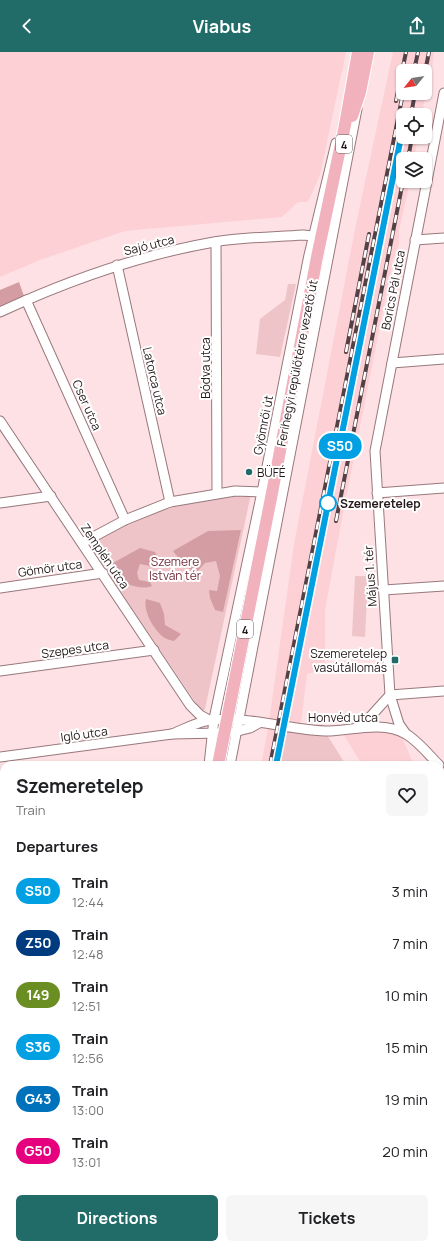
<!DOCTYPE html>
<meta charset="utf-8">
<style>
:root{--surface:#fff;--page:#f6f6f6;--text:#202124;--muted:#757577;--accent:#216c68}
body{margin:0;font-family:Manrope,sans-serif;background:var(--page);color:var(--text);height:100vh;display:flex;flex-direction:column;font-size:15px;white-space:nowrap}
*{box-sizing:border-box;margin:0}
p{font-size:13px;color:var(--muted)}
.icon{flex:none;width:22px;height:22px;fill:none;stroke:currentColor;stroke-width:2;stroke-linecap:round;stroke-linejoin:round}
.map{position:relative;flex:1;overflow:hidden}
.drawer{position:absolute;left:0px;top:709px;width:444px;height:488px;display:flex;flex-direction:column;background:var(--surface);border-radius:12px 12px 0 0;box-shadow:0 1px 3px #0004}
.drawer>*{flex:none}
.badge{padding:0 8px;border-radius:13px;font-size:14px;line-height:26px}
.needle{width:26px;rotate:240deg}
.tools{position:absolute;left:396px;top:12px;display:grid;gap:8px}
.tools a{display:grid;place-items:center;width:36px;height:36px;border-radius:6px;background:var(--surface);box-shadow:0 1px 3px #0004;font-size:20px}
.map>.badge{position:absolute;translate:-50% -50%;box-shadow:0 0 0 2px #fff}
h2{padding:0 16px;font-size:15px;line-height:36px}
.round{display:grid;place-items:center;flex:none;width:42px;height:42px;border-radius:6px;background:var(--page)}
.overview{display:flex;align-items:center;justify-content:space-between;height:68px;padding:0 16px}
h1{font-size:19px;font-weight:700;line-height:30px}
.primary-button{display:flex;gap:8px;margin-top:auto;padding:8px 16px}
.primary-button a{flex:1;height:46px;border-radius:6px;background:var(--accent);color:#fff;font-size:16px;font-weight:700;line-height:46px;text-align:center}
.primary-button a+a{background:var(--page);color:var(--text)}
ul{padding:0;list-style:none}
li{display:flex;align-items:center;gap:12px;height:52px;padding:0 16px}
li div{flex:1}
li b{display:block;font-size:15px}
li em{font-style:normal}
li .badge{min-width:44px;font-weight:700;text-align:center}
header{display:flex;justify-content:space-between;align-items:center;height:52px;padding:0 16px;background:var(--accent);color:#fff;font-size:18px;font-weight:700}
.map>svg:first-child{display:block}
.built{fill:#fdd0d5;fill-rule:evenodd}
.green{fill:#eec4c8}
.forest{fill:#d49da4}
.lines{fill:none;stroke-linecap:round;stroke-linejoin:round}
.minor-casing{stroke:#98787c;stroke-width:11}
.major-casing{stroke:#fff;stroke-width:14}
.minor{stroke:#fff;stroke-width:9}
.major{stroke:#f2b2bd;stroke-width:12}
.rail-casing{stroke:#534245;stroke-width:4}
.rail{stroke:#fff;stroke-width:2.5;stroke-dasharray:8;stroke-linecap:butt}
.major-bridge-casing{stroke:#fff;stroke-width:14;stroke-linecap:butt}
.major-bridge{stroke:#f2b2bd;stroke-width:12}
.line-casing{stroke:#fff;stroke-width:9}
.line{stroke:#00a0e3;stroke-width:6}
.poi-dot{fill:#216c68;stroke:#fff;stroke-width:1.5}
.stop-dot{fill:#fff;stroke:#00a0e3;stroke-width:2}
.labels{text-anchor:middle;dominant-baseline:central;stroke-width:4;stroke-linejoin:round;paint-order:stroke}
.shield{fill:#fff;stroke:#665d5f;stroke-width:1}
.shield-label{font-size:11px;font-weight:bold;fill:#25181a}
.street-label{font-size:12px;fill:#25181a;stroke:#fff}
.poi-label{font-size:12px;fill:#25181a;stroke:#fff;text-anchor:start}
.stop-label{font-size:12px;font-weight:bold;fill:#25181a;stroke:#fff;text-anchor:start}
.park-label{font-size:12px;fill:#74303d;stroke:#fff}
</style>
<header><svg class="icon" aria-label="back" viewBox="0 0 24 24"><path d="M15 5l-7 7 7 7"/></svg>Viabus<svg class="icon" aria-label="share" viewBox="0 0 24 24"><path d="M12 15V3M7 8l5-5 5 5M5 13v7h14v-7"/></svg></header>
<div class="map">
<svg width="444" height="1197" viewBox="0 0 444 1197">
<rect width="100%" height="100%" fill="#fee1e4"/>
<g class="built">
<polygon points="0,0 346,0 320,123 308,150 298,150 282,165 125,179 40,208 0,225"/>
<path d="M393 0H434L429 41 424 50 422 63H403V85H418L414 107H403V129H410L399 179V193L393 208 343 461 325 558V617L307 622 300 677 286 675 279 713H261L268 677 294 492 356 172ZM403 19H425V41H403Z"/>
<polygon points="374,680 386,680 402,685 414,713 362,713 344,683"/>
<polygon points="440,773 444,782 444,806 440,809"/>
</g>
<g class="green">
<polygon points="288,232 296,232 280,305 256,302 260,267 285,248"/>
<path d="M251 442 205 657 202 660 88 491C145 462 187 446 251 442Z"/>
<polygon points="355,524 368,524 365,585 352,584"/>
<polygon points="286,675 324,678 346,713 279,713"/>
<polygon points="440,859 444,865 444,1197 180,1197 180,1193 440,1193"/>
<polygon points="4,1071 4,1172 0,1171 0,1076"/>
<polygon points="29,1193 100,1193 99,1197 28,1197"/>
</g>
<g class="forest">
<polygon points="19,230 24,244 0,255 0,238"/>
<polygon points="241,478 223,560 215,558 210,546 209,538 217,539 220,524 216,509 205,511 196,521 184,513 173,499 208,479"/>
<path d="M140 496 155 500 161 511 155 515 140 512 137 521 139 528 150 530 152 534C140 539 124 531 114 525L111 512Z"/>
<path d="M146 547 160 551 164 562 165 573 181 582 174 589C170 588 165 587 162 584 153 576 143 559 146 547Z"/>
</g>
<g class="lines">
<defs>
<g id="minor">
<polyline points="415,188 444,186"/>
<polyline points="216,190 217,441"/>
<polyline points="117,213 170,450"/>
<polyline points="26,248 125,468"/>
<path d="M0 260C69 228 140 203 214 190 243 185 274 185 303 183L313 184"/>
<polyline points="392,311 444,307"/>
<polyline points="0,369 190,653 200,663 209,668"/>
<polyline points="377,441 444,436"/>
<polyline points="0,451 51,444"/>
<polyline points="82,491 125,468 170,450 235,439 262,440"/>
<polyline points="0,536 103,521"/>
<polyline points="384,538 444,534"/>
<polyline points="0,619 154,598"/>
<polyline points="390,643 444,639"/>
<polyline points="356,676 371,664 390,643"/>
<polyline points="234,680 250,676 259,671"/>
<path d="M172 682C185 677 198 669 212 668 252 664 291 679 330 679 354 678 383 669 406 682 418 689 429 703 439 713"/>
<polyline points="406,682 399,672 390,643 375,399 444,41"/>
<polyline points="0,705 172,682 219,681"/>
<polyline points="209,713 214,667 262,440 309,203 336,91"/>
<polyline points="230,713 357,57"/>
<polyline points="0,792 4,792"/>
<polyline points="0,876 4,876"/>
<polyline points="0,961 4,960"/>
<polyline points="0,1045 4,1044"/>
<polyline points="0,1070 4,1065"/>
<polyline points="111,1197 112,1193"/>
<polyline points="133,1197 134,1193"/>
</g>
<g id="major">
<polyline points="352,64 360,40 368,0"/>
<polyline points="272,441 317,205 345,73 358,0"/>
<polyline points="121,1197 122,1193"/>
</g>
</defs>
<use href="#minor" class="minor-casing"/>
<use href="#major" class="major-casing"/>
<use href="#minor" class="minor"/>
<use href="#major" class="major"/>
<defs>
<g id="rail">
<polyline points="414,19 418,0"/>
<polyline points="425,20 429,0"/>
<polyline points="396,49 406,0"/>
<polyline points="411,63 415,41"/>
<polyline points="408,107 412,85"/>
<polyline points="346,300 369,182"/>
<polyline points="336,469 403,129"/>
<polyline points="270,713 403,41"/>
<polyline points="276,713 403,75"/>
<polyline points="175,1197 176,1193"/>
</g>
</defs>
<use href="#rail" class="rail-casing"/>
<use href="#rail" class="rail"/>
<defs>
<polyline id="major-bridge" points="218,713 272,441"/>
</defs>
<use href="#major-bridge" class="major-bridge-casing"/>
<use href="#major-bridge" class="major-bridge"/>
</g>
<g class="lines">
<defs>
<polyline id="line" points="276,713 403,75"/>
</defs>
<use href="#line" class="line-casing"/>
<use href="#line" class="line"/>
</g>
<g class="poi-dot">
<circle cx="249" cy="420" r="4"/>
<rect x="391" y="604" width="8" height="8" rx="2"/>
</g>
<circle class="stop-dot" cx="328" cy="451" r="8"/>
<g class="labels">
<g class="shield">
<rect x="336" y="83" width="16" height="18" rx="3"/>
<rect x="237" y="568" width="16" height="18" rx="3"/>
</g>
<g class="shield-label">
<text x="344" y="92">4</text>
<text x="245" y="577">4</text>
</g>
<g class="street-label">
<text transform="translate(149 193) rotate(-14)">Sajó utca</text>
<text transform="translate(393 238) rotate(-79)">Borics Pál utca</text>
<text transform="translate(297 311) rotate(-79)">Ferihegyi repülőtérre vezető út</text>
<text transform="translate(205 316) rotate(-90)">Bódva utca</text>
<text transform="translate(155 329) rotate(77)">Latorca utca</text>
<text transform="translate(87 353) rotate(66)">Cser utca</text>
<text transform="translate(263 373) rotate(-79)">Gyömrői út</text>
<text transform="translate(105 504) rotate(56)">Zemplén utca</text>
<text transform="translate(50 516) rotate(-8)">Gömör utca</text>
<text transform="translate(370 524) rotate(-94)">Május 1. tér</text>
<text transform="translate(75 597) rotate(-8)">Szepes utca</text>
<text x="343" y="665">Honvéd utca</text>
<text transform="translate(84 682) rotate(-8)">Igló utca</text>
</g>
<g class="poi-label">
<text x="257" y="420">BÜFÉ</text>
<text x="387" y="601" text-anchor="end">Szemeretelep<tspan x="387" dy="14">vasútállomás</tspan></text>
</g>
<g class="stop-label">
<text x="340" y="451">Szemeretelep</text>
</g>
<g class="park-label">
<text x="175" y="509">Szemere<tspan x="175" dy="14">István tér</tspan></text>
</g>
</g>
</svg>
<div class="tools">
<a><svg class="needle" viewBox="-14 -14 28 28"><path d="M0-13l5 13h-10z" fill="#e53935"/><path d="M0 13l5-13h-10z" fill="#757577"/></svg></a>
<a><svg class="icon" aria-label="locate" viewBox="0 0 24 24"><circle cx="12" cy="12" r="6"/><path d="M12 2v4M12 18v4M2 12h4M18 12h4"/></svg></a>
<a><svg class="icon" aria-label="layers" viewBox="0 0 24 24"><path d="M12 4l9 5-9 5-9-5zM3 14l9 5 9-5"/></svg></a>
</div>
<b class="badge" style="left:340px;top:394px;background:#00a0e3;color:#fff">S50</b>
<section class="drawer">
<div class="overview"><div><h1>Szemeretelep</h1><p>Train</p></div><a class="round"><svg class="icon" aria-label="heart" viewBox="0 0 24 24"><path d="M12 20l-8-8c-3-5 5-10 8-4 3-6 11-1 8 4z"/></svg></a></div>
<h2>Departures</h2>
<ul>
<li><span class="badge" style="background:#00a0e3;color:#fff">S50</span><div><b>Train</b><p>12:44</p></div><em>3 min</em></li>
<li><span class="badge" style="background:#003b80;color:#fff">Z50</span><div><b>Train</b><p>12:48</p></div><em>7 min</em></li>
<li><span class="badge" style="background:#6b8e23;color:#fff">149</span><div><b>Train</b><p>12:51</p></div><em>10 min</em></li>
<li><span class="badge" style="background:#00a0e3;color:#fff">S36</span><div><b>Train</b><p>12:56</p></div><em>15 min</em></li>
<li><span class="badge" style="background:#0072bc;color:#fff">G43</span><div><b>Train</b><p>13:00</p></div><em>19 min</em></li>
<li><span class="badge" style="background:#e6007e;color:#fff">G50</span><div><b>Train</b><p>13:01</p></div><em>20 min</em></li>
</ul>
<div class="primary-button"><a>Directions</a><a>Tickets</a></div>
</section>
</div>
